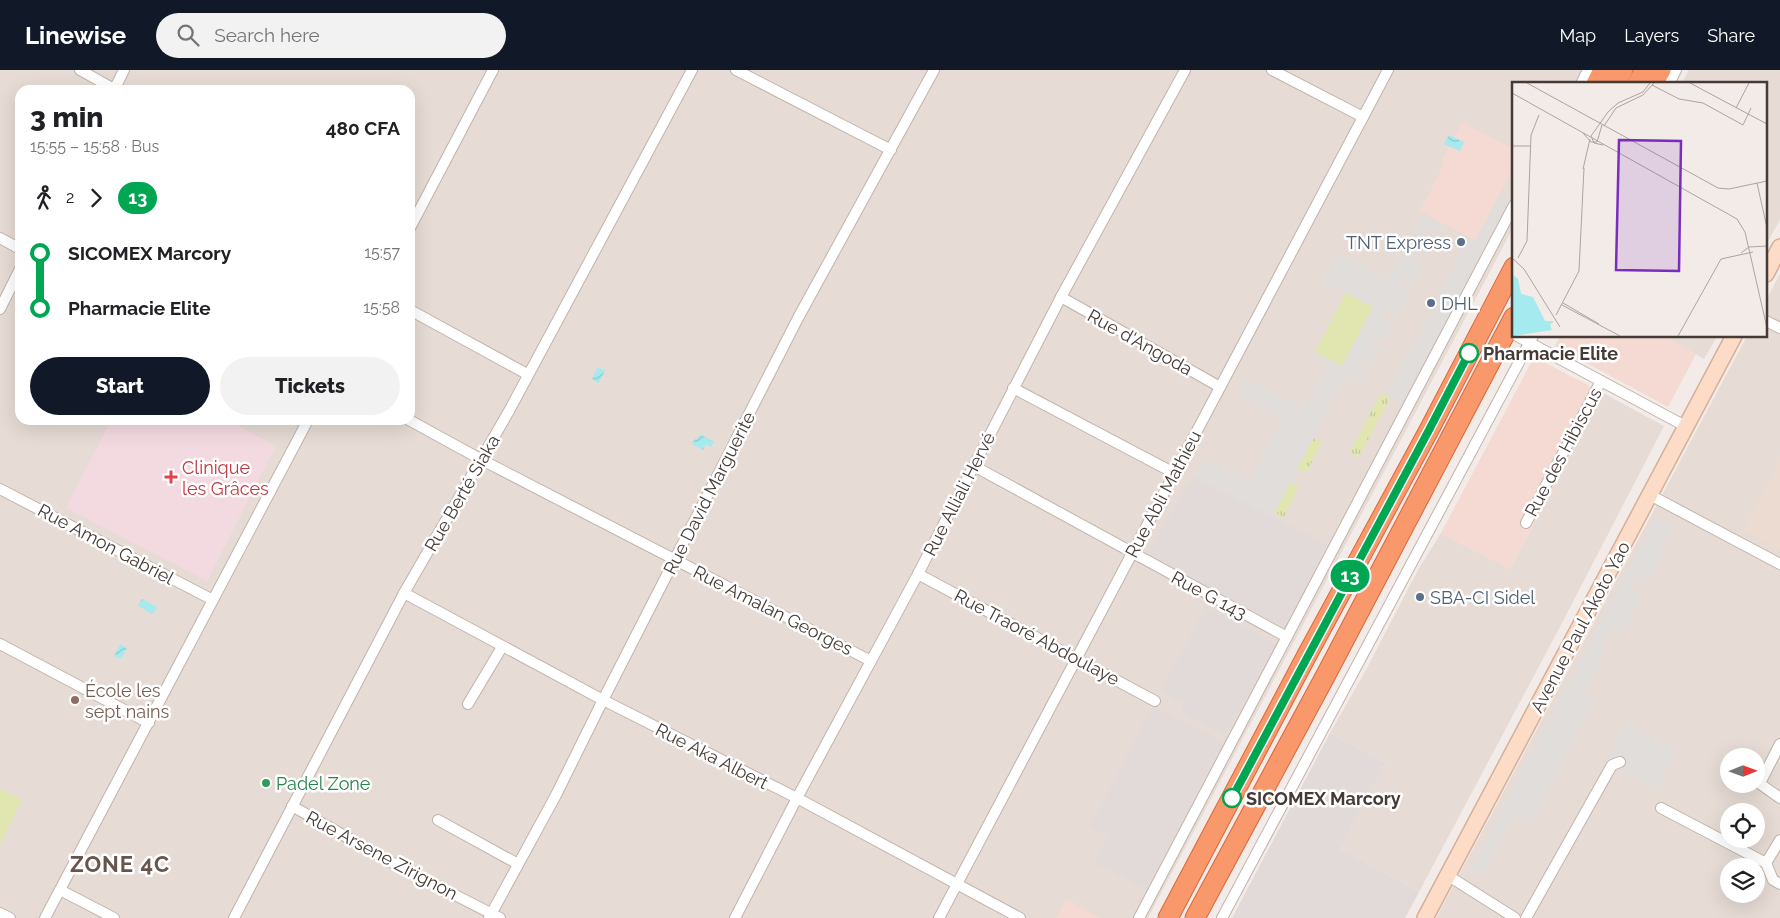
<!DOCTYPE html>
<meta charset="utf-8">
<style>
:root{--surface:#fff;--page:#f2f2f2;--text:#202124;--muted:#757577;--accent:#111827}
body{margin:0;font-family:Raleway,sans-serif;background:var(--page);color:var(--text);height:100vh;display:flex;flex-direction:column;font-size:19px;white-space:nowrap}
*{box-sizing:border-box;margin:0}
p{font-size:16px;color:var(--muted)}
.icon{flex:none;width:28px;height:28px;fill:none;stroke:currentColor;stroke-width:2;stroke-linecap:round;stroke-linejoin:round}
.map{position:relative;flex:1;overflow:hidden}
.sheet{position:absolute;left:15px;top:15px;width:400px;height:340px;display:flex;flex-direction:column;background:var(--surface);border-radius:15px;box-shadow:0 5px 20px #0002}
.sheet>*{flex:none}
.badge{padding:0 10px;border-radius:16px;font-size:18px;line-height:32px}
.needle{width:32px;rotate:89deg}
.tools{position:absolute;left:1720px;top:678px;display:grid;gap:10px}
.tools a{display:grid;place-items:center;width:45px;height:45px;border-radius:50%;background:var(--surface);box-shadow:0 5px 20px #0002;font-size:25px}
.map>.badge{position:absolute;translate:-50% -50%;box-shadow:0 0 0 2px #fff}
.legs{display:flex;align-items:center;gap:8px;height:55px;padding:0 15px;font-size:16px}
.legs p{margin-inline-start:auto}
.headline{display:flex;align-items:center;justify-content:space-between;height:85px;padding:0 15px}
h1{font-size:28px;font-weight:800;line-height:38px}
.action{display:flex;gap:10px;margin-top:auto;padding:10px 15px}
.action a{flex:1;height:58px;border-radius:30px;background:var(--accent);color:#fff;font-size:20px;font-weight:800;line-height:58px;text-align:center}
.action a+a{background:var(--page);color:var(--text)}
ul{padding:0 15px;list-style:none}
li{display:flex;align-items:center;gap:18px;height:55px;font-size:19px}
li i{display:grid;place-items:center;width:8px;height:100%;margin:0 6px;background:currentColor}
li i::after{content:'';width:12px;height:12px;margin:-6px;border:4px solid;border-radius:50%;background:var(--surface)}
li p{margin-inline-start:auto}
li:first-child i{background:linear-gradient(#0000 50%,currentColor 0)}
li:last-child i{background:linear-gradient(currentColor 50%,#0000 0)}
header{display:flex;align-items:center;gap:30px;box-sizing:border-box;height:70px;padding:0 25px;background:var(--accent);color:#fff}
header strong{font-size:24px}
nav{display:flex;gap:28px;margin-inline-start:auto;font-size:18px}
.search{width:350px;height:45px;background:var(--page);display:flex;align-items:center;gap:12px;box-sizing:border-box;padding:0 18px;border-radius:28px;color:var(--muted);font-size:19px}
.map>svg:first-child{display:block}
.residential{fill:#e6dbd5;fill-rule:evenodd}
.commercial{fill:#f4dad2}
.industrial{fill:#e2dad8}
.education{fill:#ebdbd1}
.medical{fill:#f3dae0}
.grass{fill:url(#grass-tufts)}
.pitch{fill:#e1e6b0}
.parking{fill:#e1dddb}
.water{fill:url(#water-waves)}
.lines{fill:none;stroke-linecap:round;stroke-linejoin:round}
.street-casing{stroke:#c1b3ac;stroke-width:12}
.secondary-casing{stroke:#d4b09a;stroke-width:18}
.highway-casing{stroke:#d8673b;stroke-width:21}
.street{stroke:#fff;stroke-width:10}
.secondary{stroke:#fddcc7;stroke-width:15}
.highway{stroke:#f9986b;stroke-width:19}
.line-1-casing{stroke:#fff;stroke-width:11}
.line-1{stroke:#00a651;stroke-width:8}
.service-dot{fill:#5c6f8a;stroke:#fff;stroke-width:2}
.stop-1-dot{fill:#fff;stroke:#00a651;stroke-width:2.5}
.health-dot{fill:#e0444e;stroke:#fff;stroke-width:2}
.education-dot{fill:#8d6e63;stroke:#fff;stroke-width:2}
.leisure-dot{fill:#2e9e5b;stroke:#fff;stroke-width:2}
.labels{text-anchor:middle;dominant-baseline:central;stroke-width:5;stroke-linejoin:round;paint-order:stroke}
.service-label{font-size:18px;fill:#4e5e75;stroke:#fff;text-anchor:start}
.street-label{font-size:18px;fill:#453a36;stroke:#fff}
.stop-label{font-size:18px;font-weight:bold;fill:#453a36;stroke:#fff;text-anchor:start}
.health-label{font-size:18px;fill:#be3a42;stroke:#fff;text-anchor:start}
.education-label{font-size:18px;fill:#785e54;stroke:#fff;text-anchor:start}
.leisure-label{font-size:18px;fill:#27864d;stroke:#fff;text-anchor:start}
.district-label{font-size:22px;font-weight:bold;letter-spacing:1px;fill:#68544d;stroke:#fff}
.inset-road{fill:none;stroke:#ada4a0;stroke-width:1}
.view{fill:#7b2cbf;fill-opacity:0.15;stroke:#7b2cbf;stroke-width:2.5}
.inset-edge{fill:none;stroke:#453a36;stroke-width:2.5}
</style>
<header>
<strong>Linewise</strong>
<div class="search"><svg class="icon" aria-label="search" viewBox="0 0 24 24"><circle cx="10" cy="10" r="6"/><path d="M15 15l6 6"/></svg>Search here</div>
<nav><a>Map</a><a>Layers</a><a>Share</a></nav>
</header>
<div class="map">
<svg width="1780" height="848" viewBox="0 0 1780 848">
<defs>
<pattern id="grass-tufts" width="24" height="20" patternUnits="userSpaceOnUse" patternTransform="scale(1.25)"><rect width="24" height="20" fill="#e1e6b0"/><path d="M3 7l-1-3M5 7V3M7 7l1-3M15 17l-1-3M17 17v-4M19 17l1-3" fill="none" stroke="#c2c698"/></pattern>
<pattern id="water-waves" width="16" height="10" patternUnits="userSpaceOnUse" patternTransform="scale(1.25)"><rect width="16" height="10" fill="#a4eaee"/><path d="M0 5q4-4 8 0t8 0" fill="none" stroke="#8fc9cd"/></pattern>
</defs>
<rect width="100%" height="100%" fill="#f3ebe7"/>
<g class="residential">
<path d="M0 0H1596L1589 14H1514V156L1148 848H0ZM20 20H410V350H20Z"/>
<polygon points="1689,0 1780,0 1780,149 1766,175 1766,14 1681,14"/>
<path d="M1780 204V848H1436L1747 266H1766V230ZM1729 686H1756V714H1729ZM1729 741H1756V769H1729ZM1729 796H1756V824H1729Z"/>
<polygon points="1664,266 1717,266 1704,289"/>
<polygon points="1603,323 1664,356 1563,551 1419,822 1341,779 1385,693 1330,663 1366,600 1418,500 1441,463 1510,499"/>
</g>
<g class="commercial">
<polygon points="1462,52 1514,79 1514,97 1500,123 1511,129 1485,176 1420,141 1444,94 1441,92"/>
<polygon points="1560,266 1664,266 1696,284 1668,337 1555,276"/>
<polygon points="1534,287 1603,323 1510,499 1441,463"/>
<polygon points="1066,829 1073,833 1101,848 1056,848"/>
</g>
<g class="industrial">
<polygon points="1196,407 1327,475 1285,557 1146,485 1190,410 1193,412"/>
<polygon points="1206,536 1275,574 1225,666 1180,641 1183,634 1160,622"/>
<polygon points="1153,636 1223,673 1146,820 1095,792 1108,767 1089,757"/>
<polygon points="1330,663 1385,693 1341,779 1419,822 1405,848 1232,848"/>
</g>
<polygon class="education" points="1780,390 1780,480 1743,460"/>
<polygon class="medical" points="111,350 159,350 165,353 167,350 227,350 276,376 207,511 66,438"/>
<g class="grass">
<polygon points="1381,323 1390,328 1359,387 1350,382"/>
<polygon points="1313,368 1322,372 1306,403 1297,398"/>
<polygon points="1290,413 1299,417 1284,447 1274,442"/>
</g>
<g class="pitch">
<polygon points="1346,223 1373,237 1342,296 1315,282"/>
<polygon points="0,719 22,729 0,775"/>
</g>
<g class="parking">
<polygon points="1500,123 1511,129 1402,334 1386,326 1469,168 1475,171"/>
<polygon points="1423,143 1444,154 1439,164 1429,159 1426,165 1436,170 1427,187 1418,182 1414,189 1424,194 1414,213 1404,208 1401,214 1410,220 1397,246 1387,242 1383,248 1393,254 1384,271 1374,266 1371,273 1380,278 1371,296 1361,291 1358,298 1367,303 1362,313 1346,305 1272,447 1196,407 1206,389 1249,411 1282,349 1239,326 1247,309 1304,339 1327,295 1312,287 1315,282 1342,296 1373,237 1322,210 1337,183 1388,210"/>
<polygon points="1656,446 1673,455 1660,479 1664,482 1648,513 1637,507 1630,519 1642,526 1623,561 1612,556 1602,576 1607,579 1583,625 1594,632 1530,754 1514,746 1482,806 1470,800"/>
<polygon points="1625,654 1676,681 1656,719 1605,692"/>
</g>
<g class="water">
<polygon points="1449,65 1464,72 1460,81 1444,74"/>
<polygon points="598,297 605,301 599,313 592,309"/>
<polygon points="700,364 714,372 711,377 706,374 703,380 692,374 695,368 697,369"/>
<polygon points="142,529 157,537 153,544 138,536"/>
<polygon points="120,574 127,578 121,589 114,586"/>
</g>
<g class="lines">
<defs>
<g id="street">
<polyline points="80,0 114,19"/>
<polyline points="736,0 891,80"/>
<polyline points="1272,0 1363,47"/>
<polyline points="1581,14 1588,0"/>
<polyline points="1669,14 1676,0"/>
<polyline points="114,20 124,0"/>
<polyline points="410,158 493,0"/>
<polyline points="0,168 20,179"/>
<polyline points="1061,227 1220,317"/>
<polyline points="0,239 20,199"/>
<polyline points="410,240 527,304"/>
<polyline points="1766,251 1780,258"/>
<polyline points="1517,266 1687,357"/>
<polyline points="1013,318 1174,403"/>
<polyline points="409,350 482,390 871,591"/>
<polyline points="974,396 1287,567"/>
<polyline points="0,419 213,530"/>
<polyline points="1650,425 1780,494"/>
<polyline points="1526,453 1601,311"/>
<polyline points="918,504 1155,631"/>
<polyline points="404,523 603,630 797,728 1020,848"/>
<polyline points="0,574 149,653"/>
<polyline points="468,634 502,577"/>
<polyline points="1727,698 1729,699"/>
<polyline points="1756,711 1780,728"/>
<polyline points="1760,713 1780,674"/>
<polyline points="292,736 387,790 500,848"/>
<polyline points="1661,738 1766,793 1773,810 1780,814"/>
<polyline points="438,750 518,794"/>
<polyline points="1766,793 1780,770"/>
<polyline points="1447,805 1515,848"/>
<polyline points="60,820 114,848"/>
<polyline points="0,843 10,848"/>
<polyline points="45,848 308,350"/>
<polyline points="234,848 404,523 509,341 692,0"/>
<polyline points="489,848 556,725 603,630 798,248 934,0"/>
<polyline points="735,848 797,728 918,504 1061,227 1185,0"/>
<polyline points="939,848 1388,0"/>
<polyline points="1139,848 1514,135"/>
<polyline points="1222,848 1533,266"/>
<polyline points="1526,848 1612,695 1620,692"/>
</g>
<g id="secondary">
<polyline points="1766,204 1780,177"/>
<polyline points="1425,848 1734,266"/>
</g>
<g id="highway">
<polyline points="1596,14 1603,0"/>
<polyline points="1615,14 1623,0"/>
<polyline points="1637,14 1645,0"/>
<polyline points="1653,14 1661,0"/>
<polyline points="1168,848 1307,585 1429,360 1514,197"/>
<polyline points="1195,848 1328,601 1514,247"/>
</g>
</defs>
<use href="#street" class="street-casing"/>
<use href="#secondary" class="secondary-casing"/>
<use href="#highway" class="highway-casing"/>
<use href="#street" class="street"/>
<use href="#secondary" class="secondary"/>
<use href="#highway" class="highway"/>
</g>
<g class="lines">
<defs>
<polyline id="line-1" points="1232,728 1429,360 1469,283"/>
</defs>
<use href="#line-1" class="line-1-casing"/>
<use href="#line-1" class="line-1"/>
</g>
<g class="service-dot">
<circle cx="1461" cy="172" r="5"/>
<circle cx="1431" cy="233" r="5"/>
<circle cx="1420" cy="527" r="5"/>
</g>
<g class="stop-1-dot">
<circle cx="1469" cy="283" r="9"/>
<circle cx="1232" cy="728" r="9"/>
</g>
<path class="health-dot" d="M168.5 399.5h5v5h5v5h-5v5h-5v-5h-5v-5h5z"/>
<circle class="education-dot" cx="75" cy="630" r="5"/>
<circle class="leisure-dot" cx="266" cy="713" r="5"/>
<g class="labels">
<g class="service-label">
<text x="1451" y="172" text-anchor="end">TNT Express</text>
<text x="1441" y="233">DHL</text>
<text x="1430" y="527">SBA-CI Sidel</text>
</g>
<g class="street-label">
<text transform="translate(1140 272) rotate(29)">Rue d'Angoda</text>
<text transform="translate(1563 382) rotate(-62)">Rue des Hibiscus</text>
<text transform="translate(462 423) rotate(-60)">Rue Berté Siaka</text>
<text transform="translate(709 423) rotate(-63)">Rue David Marguerite</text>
<text transform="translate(959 424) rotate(-63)">Rue Alliali Hervé</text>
<text transform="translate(1163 424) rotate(-62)">Rue Abli Mathieu</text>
<text transform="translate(106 474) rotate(28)">Rue Amon Gabriel</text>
<text transform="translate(1209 525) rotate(28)">Rue G 143</text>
<text transform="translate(773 540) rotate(27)">Rue Amalan Georges</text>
<text transform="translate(1580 557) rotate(-62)">Avenue Paul Akoto Yao</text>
<text transform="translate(1037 567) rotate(28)">Rue Traoré Abdoulaye</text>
<text transform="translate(712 686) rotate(27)">Rue Aka Albert</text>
<text transform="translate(382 785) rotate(28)">Rue Arsene Zirignon</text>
</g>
<g class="stop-label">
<text x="1483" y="283">Pharmacie Elite</text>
<text x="1246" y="728">SICOMEX Marcory</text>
</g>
<g class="health-label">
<text x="182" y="397">Clinique<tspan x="182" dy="21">les Grâces</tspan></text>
</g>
<g class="education-label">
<text x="85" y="620">École les<tspan x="85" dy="21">sept nains</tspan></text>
</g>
<g class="leisure-label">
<text x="276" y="713">Padel Zone</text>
</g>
<g class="district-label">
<text x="120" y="794">ZONE 4C</text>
</g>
</g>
<g transform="translate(1512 12)">
<rect width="255" height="255" fill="#f3ebe7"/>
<path d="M0 192 6 197 9 212 21 215 33 239H42L38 243 40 248 0 254Z" fill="#a4eaee"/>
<path class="inset-road" d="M15 1 206 106 217 107 255 99M178 1 255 42M140 3 167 17 191 21 231 43 239 26M0 11 225 137 233 150 255 246M224 26 237 1M92 44 104 26 131 13 142 1M71 51 79 60H85L90 43M91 63 82 61 79 54 96 30 106 21 131 10 138 1M0 64H19M71 87 78 57M245 101 255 146M229 171 237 165 255 164M0 176 12 187 48 245M6 176 15 159 19 53 27 33M51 221 87 242M50 223 108 254M44 233 67 189 72 86M166 254 209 177 241 170"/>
<path class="view" d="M107 58 169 59 167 189 104 188Z"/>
<rect width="255" height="255" class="inset-edge"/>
</g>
</svg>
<div class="tools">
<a><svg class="needle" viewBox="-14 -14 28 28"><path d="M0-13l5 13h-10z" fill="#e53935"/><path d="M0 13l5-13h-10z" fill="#757577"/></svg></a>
<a><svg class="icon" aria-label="locate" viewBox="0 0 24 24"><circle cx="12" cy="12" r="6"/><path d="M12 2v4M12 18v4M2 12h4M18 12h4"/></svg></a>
<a><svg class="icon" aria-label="layers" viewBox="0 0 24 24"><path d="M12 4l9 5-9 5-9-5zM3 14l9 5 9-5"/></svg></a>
</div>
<b class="badge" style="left:1350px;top:506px;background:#00a651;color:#fff">13</b>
<section class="sheet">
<div class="headline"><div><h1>3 min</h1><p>15:55 – 15:58 · Bus</p></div><b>480 CFA</b></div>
<div class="legs"><svg class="icon" aria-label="walk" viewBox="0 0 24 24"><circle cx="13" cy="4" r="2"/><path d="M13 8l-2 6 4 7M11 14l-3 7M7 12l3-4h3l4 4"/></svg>2<svg class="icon" aria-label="forward" viewBox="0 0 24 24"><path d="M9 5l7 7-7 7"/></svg><b class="badge" style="background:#00a651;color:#fff">13</b></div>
<ul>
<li><i style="color:#00a651"></i><b>SICOMEX Marcory</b><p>15:57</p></li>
<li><i style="color:#00a651"></i><b>Pharmacie Elite</b><p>15:58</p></li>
</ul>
<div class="action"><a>Start</a><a>Tickets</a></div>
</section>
</div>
